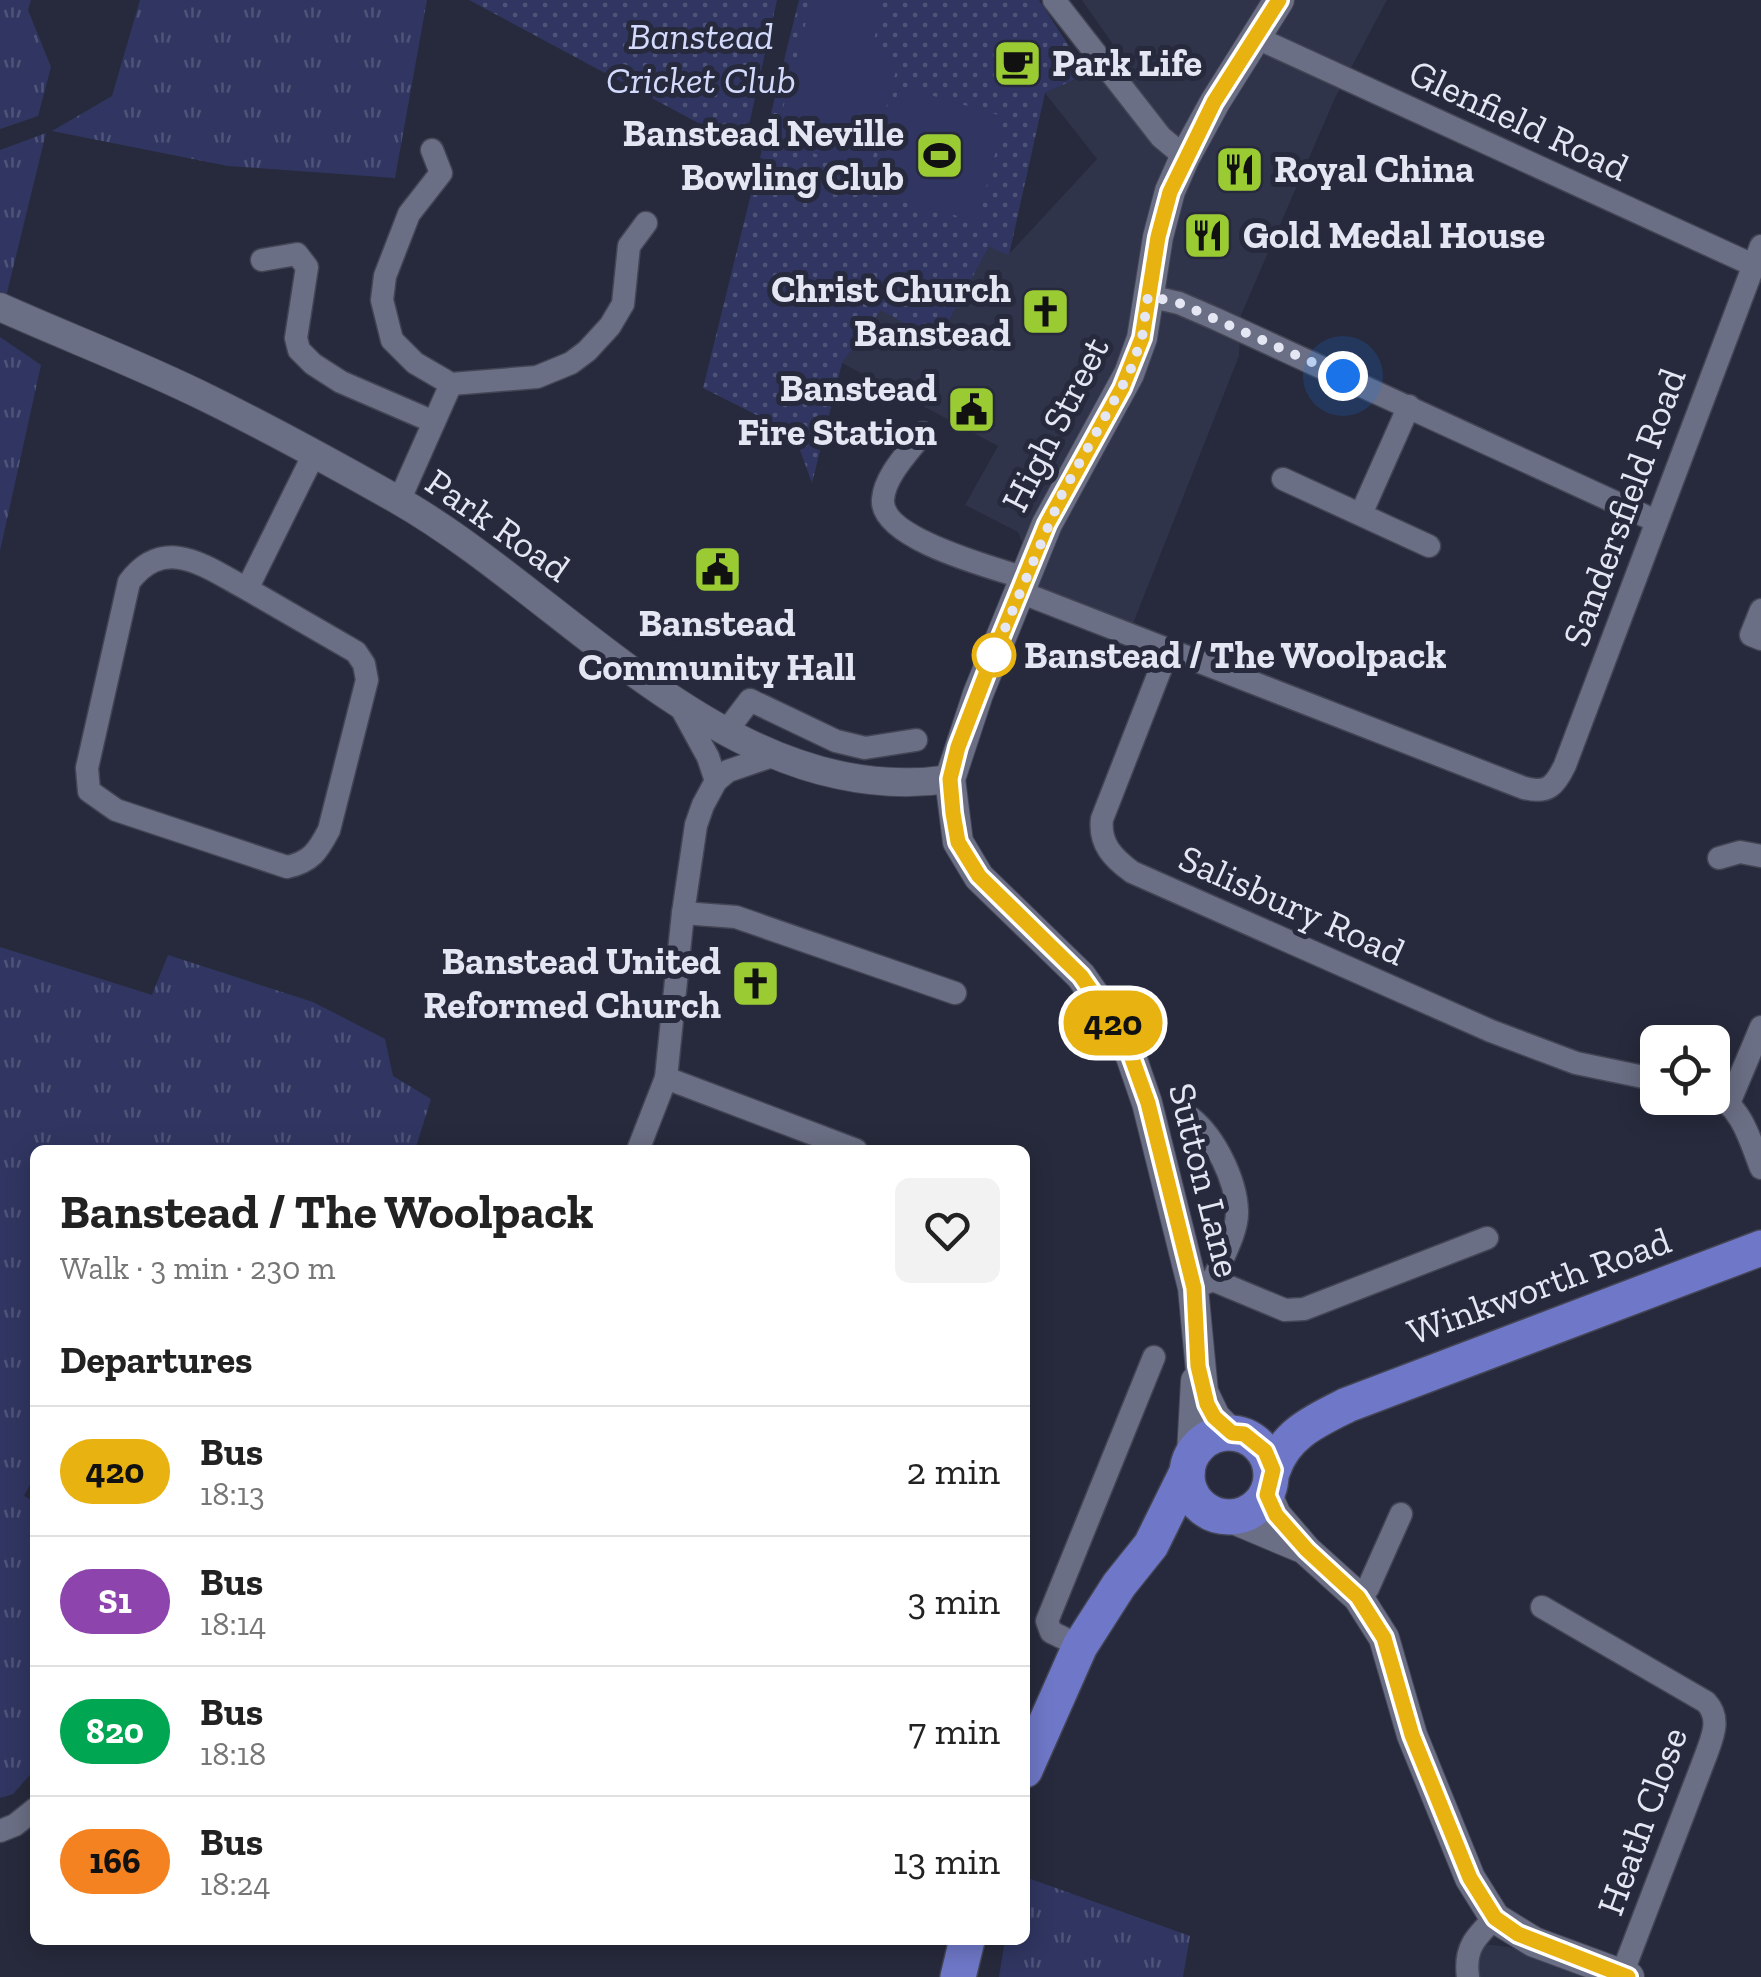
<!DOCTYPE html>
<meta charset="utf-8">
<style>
:root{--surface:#fff;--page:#f2f2f2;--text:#222;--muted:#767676;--line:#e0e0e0}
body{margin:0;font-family:"Zilla Slab",serif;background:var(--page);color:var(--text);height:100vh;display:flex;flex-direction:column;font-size:38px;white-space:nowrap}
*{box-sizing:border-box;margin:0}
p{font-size:32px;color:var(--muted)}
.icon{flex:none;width:55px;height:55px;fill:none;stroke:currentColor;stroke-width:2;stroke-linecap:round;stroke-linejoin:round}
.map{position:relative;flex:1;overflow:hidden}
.side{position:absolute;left:30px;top:1145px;width:1000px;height:800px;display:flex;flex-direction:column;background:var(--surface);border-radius:15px;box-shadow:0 5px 25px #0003}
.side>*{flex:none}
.badge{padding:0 20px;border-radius:32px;font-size:35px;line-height:65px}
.controls{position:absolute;left:1640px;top:1025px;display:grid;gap:20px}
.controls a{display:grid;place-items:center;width:90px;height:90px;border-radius:15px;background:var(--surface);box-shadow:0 5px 25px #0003;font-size:50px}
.you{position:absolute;width:50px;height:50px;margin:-25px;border:8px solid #fff;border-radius:50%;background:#1a73e8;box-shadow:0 0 0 15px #1a73e833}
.map>.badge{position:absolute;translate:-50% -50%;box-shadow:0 0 0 5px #fff}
h2{padding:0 30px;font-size:38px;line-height:90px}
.round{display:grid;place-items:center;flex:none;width:105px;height:105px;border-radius:15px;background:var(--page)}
.head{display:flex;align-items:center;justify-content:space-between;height:170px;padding:0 30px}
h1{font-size:48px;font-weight:800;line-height:75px}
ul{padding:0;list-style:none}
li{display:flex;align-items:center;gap:30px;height:130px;padding:0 30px;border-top:2px solid var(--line)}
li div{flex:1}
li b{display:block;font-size:38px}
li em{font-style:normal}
li .badge{min-width:110px;font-weight:700;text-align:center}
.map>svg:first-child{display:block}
.built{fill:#2f344b}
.grass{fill:url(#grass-tufts)}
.park{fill:url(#park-dots)}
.pitch{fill:#303661}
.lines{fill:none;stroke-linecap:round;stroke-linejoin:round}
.minor-casing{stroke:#434555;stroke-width:25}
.tertiary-casing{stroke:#434555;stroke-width:30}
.secondary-casing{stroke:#434555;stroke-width:32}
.primary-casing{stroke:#434555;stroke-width:38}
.minor{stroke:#6b6f85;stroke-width:22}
.tertiary{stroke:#6b6f85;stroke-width:28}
.secondary{stroke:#6b6f85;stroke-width:30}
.primary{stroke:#6f78c8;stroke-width:35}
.line-casing{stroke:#fff;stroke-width:22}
.line{stroke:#e8b210;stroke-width:15}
.walk{stroke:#e4e7f3;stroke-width:10;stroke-dasharray:0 18}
.stop-dot{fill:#fff;stroke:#e8b210;stroke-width:5}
.labels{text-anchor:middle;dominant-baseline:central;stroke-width:10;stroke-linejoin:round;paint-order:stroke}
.park-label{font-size:38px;font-style:italic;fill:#d3dafc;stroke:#272a3c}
.poi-label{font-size:38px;font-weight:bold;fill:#e4e7f3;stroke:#272a3c;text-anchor:end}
.street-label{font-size:38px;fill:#e4e7f3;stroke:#272a3c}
.stop-label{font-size:38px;font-weight:bold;fill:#e4e7f3;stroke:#272a3c;text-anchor:start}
</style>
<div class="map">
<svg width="1761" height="1977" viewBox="0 0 1761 1977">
<defs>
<pattern id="grass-tufts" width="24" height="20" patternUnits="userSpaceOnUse" patternTransform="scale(2.5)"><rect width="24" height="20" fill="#303661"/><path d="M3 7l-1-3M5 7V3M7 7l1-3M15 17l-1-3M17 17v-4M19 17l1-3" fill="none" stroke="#4e5378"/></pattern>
<pattern id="park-dots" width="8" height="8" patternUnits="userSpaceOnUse" patternTransform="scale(2.5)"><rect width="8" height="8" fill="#303661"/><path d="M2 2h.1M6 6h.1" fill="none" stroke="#4e5378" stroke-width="1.8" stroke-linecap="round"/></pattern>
</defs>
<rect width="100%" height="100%" fill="#272a3c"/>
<g class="built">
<polygon points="1082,0 1387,0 1335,98 1241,315 1239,356 1132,626 1041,590 1018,532 965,505 998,446 842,363 881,309 937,341 989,247 1009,254 1097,159 1045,93 1087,74 1135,76"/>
<polygon points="1475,1943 1509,1947 1598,1977 1479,1977"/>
</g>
<g class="grass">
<polygon points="0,0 31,0 28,10 51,67 38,116 0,129"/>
<polygon points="140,0 427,0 395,178 228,166 52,131 112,96"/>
<polygon points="46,133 5,301 0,299 0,150"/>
<polygon points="0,337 41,365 0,551"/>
<polygon points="0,947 152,995 168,955 313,1002 385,1039 393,1076 431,1099 415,1150 35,1150 35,1474 24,1496 35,1502 35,1769 13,1794 0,1798"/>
<polygon points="1025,1877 1190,1936 1183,1977 999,1977 1005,1940 1025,1940"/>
</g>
<g class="park">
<polygon points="469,0 777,0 744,147 743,147"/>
<polygon points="799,0 1039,0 1087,74 1045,93 1009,255 989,247 937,342 881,310 842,363 812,483 794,434 703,388"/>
</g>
<g class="pitch">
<polygon points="812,0 884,0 871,51 899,59 870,168 774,143"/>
<polygon points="899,86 1005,117 977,221 874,194"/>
</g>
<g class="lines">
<defs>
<g id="minor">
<polyline points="1054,0 1161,137 1185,157"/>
<polyline points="1257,38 1753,265"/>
<polyline points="432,150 441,173 409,214 385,276 382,300 392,340 415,363 451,384 537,377 571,363 587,351 610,326 623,304 629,246 646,223"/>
<polyline points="262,260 297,254 307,267 296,338 299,350 313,364 341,382 434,422"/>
<polyline points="1148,296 1179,303 1216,319 1656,521"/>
<path d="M923 433C909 452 885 475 883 499 879 539 995 568 1025 578"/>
<polyline points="1283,479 1429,546"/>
<polyline points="399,501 451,384"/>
<polyline points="1361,514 1409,406"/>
<path d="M247 589 356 652 364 664 367 680 329 830C318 851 311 862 287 867L116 810 89 791 87 768 129 582C165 534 206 567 247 589L314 454"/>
<path d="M1020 592 1524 788C1548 794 1555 786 1565 765L1761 246"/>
<polyline points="1761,610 1751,635 1761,639"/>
<path d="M1168 650 1102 819C1099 844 1113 858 1132 872L1491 1031 1576 1063 1658 1080"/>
<polyline points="679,704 708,757 716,781"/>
<polyline points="725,733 750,700 836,741 865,748 916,740"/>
<polyline points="1719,858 1740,852 1761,856"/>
<polyline points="683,913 736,917 955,993"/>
<polyline points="666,1078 856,1150"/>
<path d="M1712 1093C1742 1106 1750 1140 1761 1168"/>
<polyline points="1729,1103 1761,1027"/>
<path d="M1191 1118C1215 1137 1236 1180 1237 1211 1238 1232 1221 1260 1213 1280"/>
<polyline points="638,1150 666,1078 683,913 696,825 703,805 716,781 728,771 775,755"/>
<polyline points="1193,1288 1213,1280 1285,1310 1304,1309 1487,1238"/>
<polyline points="1358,1597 1368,1588 1401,1514"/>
<path d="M1542 1607 1706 1702C1721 1718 1713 1736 1706 1755L1622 1974"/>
<polyline points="1080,1646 1051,1632 1047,1621 1154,1357"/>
<polyline points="0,1831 15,1825 35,1809"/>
<path d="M1468 1977C1464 1949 1475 1937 1495 1918"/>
</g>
<path id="tertiary" d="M0 307C69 338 141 365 209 399 272 430 334 464 396 499 569 597 730 811 950 779"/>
<g id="secondary">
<polyline points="1231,1433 1215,1417 1203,1392 1193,1288 1147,1103 1125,1039 1081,976 979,877 958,842 950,779 978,694 1047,524 1129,374 1142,338 1158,237 1170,191 1185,157 1215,102 1279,0"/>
<polyline points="1192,1453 1196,1381"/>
<polyline points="1267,1495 1276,1515 1307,1551 1358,1597 1384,1638 1412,1735 1470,1878 1495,1918 1534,1942 1629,1977"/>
<polyline points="1231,1518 1300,1547"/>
</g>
<g id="primary">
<circle cx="1229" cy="1475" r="42"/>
<path d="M1273 1470C1285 1434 1315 1421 1347 1405L1761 1248"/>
<polyline points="1025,1770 1080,1646 1119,1585 1151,1545 1187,1472"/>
<polyline points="958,1977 967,1940"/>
</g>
</defs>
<use href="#minor" class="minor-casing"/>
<use href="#tertiary" class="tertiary-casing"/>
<use href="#secondary" class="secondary-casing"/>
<use href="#primary" class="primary-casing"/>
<use href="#minor" class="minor"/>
<use href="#tertiary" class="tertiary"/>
<use href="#secondary" class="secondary"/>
<use href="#primary" class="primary"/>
</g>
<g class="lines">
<defs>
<polyline id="line" points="1279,0 1214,102 1170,192 1158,237 1142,338 1122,388 1047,524 989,666 958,747 950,779 953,813 958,842 979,876 1081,976 1125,1039 1148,1103 1194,1288 1198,1366 1207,1404 1214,1417 1232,1433 1244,1434 1265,1451 1273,1470 1267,1495 1276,1515 1307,1550 1358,1597 1384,1638 1412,1735 1470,1878 1495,1918 1518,1934 1628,1977"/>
</defs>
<use href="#line" class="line-casing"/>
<use href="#line" class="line"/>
<polyline class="walk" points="994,655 989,666 1062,494 1129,374 1142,338 1148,296 1179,303 1343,376"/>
</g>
<defs>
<symbol id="cafe-square" viewBox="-11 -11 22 22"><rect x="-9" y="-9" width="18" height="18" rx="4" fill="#9bcb33" stroke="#272a3c"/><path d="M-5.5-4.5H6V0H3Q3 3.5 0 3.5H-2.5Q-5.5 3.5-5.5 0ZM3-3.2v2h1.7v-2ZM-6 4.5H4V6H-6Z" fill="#111"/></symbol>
<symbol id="stadium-square" viewBox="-11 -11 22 22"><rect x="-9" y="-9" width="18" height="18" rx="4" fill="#9bcb33" stroke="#272a3c"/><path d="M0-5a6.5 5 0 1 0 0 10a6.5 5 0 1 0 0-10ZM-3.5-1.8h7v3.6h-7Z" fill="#111"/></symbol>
<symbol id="restaurant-square" viewBox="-11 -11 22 22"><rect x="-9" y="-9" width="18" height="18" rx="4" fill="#9bcb33" stroke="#272a3c"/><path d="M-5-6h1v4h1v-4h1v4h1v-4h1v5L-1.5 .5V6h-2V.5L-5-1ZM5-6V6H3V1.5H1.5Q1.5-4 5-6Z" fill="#111"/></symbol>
<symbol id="church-square" viewBox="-11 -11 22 22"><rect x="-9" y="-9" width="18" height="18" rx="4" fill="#9bcb33" stroke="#272a3c"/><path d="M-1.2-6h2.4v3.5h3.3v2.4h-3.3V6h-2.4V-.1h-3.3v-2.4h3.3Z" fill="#111"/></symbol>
<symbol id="civic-square" viewBox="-11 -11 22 22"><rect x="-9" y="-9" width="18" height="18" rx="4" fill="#9bcb33" stroke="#272a3c"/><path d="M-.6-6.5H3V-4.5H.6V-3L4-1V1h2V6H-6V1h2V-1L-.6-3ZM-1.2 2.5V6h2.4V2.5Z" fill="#111"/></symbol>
</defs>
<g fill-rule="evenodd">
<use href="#cafe-square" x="990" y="36" width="55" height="55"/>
<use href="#stadium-square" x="912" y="128" width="55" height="55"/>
<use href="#restaurant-square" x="1212" y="142" width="55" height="55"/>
<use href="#restaurant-square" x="1180" y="208" width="55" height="55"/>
<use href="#church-square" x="1018" y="284" width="55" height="55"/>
<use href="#civic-square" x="944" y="382" width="55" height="55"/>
<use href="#civic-square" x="690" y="542" width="55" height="55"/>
<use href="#church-square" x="728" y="956" width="55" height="55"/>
</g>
<circle class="stop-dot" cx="994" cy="655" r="20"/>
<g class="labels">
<g class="park-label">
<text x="701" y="36">Banstead<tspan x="701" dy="44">Cricket Club</tspan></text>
</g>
<g class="poi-label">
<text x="1052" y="63" text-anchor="start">Park Life</text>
<text x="904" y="133">Banstead Neville<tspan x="904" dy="44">Bowling Club</tspan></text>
<text x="1274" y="169" text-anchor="start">Royal China</text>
<text x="1243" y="235" text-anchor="start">Gold Medal House</text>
<text x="1011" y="289">Christ Church<tspan x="1011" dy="44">Banstead</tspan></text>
<text x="937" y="388">Banstead<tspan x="937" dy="44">Fire Station</tspan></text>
<text x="717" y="623" text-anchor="middle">Banstead<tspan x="717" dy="44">Community Hall</tspan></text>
<text x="721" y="961">Banstead United<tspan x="721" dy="44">Reformed Church</tspan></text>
</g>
<g class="street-label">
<text transform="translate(1519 120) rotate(25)">Glenfield Road</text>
<text transform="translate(1055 424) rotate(-63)">High Street</text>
<text transform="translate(1624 507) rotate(-70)">Sandersfield Road</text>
<text transform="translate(498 525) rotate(35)">Park Road</text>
<text transform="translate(1292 905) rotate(24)">Salisbury Road</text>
<text transform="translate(1205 1180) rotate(76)">Sutton Lane</text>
<text transform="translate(1539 1286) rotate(-20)">Winkworth Road</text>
<text transform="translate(1642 1821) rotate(-70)">Heath Close</text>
</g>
<g class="stop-label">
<text x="1024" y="655">Banstead / The Woolpack</text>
</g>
</g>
</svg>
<div class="controls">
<a><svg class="icon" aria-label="locate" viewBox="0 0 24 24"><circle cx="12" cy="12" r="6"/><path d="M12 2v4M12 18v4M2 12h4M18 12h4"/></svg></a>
</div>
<div class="you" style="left:1343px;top:376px"></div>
<b class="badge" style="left:1113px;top:1023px;background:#e8b210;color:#111">420</b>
<section class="side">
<div class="head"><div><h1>Banstead / The Woolpack</h1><p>Walk · 3 min · 230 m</p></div><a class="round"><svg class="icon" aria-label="heart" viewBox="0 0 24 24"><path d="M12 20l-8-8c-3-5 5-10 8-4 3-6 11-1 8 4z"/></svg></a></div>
<h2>Departures</h2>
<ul>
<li><span class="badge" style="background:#e8b210;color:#111">420</span><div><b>Bus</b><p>18:13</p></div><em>2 min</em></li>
<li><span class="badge" style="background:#8e44ad;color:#fff">S1</span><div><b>Bus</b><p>18:14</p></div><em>3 min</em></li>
<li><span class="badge" style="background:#00a651;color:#fff">820</span><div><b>Bus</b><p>18:18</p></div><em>7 min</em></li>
<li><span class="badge" style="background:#f58220;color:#111">166</span><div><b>Bus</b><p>18:24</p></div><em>13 min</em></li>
</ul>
</section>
</div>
